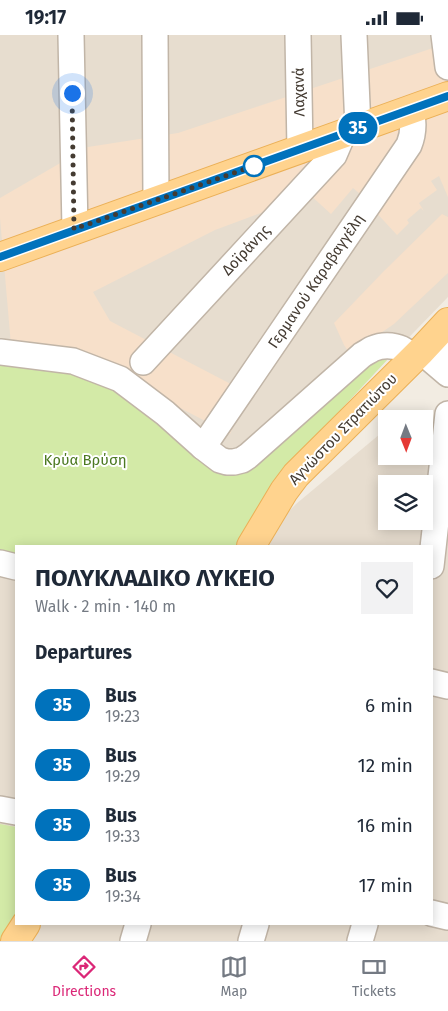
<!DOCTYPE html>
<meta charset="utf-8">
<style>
:root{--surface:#fff;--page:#f2f2f3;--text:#1f2937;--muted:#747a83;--line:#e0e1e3;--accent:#db2777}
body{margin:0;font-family:"Fira Sans",sans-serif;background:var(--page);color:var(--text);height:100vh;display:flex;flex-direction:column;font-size:19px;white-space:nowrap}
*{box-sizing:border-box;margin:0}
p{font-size:16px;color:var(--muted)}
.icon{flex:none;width:28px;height:28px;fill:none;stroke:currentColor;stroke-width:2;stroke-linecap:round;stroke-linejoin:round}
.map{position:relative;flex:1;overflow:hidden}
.details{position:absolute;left:15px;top:510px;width:418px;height:380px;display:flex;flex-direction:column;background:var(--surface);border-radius:0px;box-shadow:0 2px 12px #0003}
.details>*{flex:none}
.badge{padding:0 10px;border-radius:16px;font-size:18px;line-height:32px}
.needle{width:32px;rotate:179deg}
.controls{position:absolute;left:378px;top:375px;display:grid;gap:10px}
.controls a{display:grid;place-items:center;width:55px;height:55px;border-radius:0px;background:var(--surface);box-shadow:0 2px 12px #0003;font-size:25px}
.you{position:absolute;width:25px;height:25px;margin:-12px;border:4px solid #fff;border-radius:50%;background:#1a73e8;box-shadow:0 0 0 8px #1a73e833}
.map>.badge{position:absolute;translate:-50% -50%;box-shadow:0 0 0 2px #fff}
h2{padding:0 20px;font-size:19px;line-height:45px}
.round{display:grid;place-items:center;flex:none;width:52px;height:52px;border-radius:0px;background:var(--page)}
.summary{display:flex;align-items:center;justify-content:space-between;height:85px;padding:0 20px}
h1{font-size:24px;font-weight:700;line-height:38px}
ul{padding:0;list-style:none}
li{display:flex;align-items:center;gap:15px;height:60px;padding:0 20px}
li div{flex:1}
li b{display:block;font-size:19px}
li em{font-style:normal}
li .badge{min-width:55px;font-weight:700;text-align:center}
.status{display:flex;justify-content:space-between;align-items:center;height:35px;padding:0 25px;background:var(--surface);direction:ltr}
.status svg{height:14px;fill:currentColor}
.menu{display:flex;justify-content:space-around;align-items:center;height:70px;border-top:1px solid var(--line);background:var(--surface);font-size:14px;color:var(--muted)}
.menu a{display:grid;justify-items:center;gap:2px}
.menu .active{color:var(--accent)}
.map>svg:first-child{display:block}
.residential{fill:#e7ddcf;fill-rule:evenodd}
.commercial{fill:#f7e0ca}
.green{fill:#d3eaa7}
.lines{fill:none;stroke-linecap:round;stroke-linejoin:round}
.minor-casing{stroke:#c1b5a7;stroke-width:28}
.major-casing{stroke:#ebb057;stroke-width:30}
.minor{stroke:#fff;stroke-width:25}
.major{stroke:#ffd38e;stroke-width:28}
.line-casing{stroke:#fff;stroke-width:11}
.line{stroke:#0072bc;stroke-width:8}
.walk{stroke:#443b32;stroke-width:5;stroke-dasharray:0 9}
.stop-dot{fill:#fff;stroke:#0072bc;stroke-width:2.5}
.labels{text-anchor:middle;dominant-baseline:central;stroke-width:4;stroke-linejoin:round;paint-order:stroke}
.street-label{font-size:15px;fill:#443b32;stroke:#fff}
.park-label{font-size:15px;fill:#4c7922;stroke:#fff}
</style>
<div class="status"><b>19:17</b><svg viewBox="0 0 49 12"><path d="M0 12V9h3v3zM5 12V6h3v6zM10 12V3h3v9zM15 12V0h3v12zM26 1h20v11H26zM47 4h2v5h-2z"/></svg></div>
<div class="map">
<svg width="448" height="906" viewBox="0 0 448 906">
<rect width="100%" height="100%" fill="#f2ece2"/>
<g class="residential">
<polygon points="0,0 448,0 448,262 387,325 278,442 236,511 16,511 16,882 0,906"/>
<path d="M406 378 448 392V906H30L40 889H431V511H265L281 484 296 469 386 394V421H424V384H399ZM386 449H424V486H386Z"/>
</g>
<g class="commercial">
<polygon points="448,8 448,162 439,141 431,146 437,155 419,168 424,176 421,173 407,185 409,188 397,200 372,173 367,165 353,153 331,179 308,158 285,169 215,195 93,257 110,286 248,358 230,399 81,321 11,310 0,183 0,163 88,112 178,98"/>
<polygon points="442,179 448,182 448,238 394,289 350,319 344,310 334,288 383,237"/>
</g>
<g class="green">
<polygon points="0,317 73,326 227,427 357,322 387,325 278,442 236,511 16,511 16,526 0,522"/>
<polygon points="0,789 16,792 16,882 2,906 0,906"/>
</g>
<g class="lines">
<defs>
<g id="minor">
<polyline points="71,0 75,194"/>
<polyline points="155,0 156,165"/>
<polyline points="298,0 300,115"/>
<polyline points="354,0 358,93"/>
<polyline points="444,0 448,32"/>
<polyline points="434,302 448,315"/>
<polyline points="421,316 448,339"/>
<path d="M0 317 73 326 120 344 165 378 203 412 220 425 227 427H234L242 425 248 421 362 320C365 318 369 316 372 314 386 308 406 310 412 325"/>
<polyline points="143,327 334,120 343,99"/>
<path d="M203 412 409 110C414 98 414 87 411 74"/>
<polyline points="0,528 16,532"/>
<polyline points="431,531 448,379"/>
<polyline points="431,647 448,651"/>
<polyline points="0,774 16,777"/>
<polyline points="431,878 448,882"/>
<polyline points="133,906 138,889"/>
<polyline points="251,906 256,889"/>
<polyline points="360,906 365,889"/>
</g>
<g id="major">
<polyline points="0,222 448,61"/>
<polyline points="251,511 284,456 296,440 421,316 448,287"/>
<polyline points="15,906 26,889"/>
</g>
</defs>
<use href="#minor" class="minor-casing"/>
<use href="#major" class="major-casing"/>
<use href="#minor" class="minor"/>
<use href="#major" class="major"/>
</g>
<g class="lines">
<defs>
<polyline id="line" points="0,222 448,61"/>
</defs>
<use href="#line" class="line-casing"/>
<use href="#line" class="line"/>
<polyline class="walk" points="72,58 74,194 254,131"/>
</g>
<circle class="stop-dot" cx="254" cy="131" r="10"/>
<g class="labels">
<g class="street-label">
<text transform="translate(299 57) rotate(-91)">Λαχανά</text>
<text transform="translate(246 215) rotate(-47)">Δοϊράνης</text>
<text transform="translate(316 246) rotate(-56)">Γερμανού Καραβαγγέλη</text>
<text transform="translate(343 394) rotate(-46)">Αγνώστου Στρατιώτου</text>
</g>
<g class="park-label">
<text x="85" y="425">Κρύα Βρύση</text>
</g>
</g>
</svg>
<div class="controls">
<a><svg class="needle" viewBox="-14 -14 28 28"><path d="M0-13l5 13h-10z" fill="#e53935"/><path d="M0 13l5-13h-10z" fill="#747a83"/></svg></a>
<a><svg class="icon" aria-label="layers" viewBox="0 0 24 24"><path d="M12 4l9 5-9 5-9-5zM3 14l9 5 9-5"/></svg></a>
</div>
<div class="you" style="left:72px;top:58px"></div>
<b class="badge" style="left:358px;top:93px;background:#0072bc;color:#fff">35</b>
<section class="details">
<div class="summary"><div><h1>ΠΟΛΥΚΛΑΔΙΚΟ ΛΥΚΕΙΟ</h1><p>Walk · 2 min · 140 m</p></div><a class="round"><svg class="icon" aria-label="heart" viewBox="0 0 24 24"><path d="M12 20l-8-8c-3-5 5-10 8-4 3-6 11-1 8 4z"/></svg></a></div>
<h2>Departures</h2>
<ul>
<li><span class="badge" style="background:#0072bc;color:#fff">35</span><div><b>Bus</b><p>19:23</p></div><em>6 min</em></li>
<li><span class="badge" style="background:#0072bc;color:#fff">35</span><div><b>Bus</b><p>19:29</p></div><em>12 min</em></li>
<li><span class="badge" style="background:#0072bc;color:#fff">35</span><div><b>Bus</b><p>19:33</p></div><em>16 min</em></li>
<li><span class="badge" style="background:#0072bc;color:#fff">35</span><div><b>Bus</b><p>19:34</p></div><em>17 min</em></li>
</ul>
</section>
</div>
<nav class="menu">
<a class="active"><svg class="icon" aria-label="directions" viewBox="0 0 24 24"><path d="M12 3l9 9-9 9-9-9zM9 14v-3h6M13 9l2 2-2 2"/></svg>Directions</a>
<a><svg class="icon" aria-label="map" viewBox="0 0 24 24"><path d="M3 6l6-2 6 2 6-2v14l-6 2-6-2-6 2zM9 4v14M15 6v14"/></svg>Map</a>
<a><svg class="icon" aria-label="tickets" viewBox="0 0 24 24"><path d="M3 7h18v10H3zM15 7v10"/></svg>Tickets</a>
</nav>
